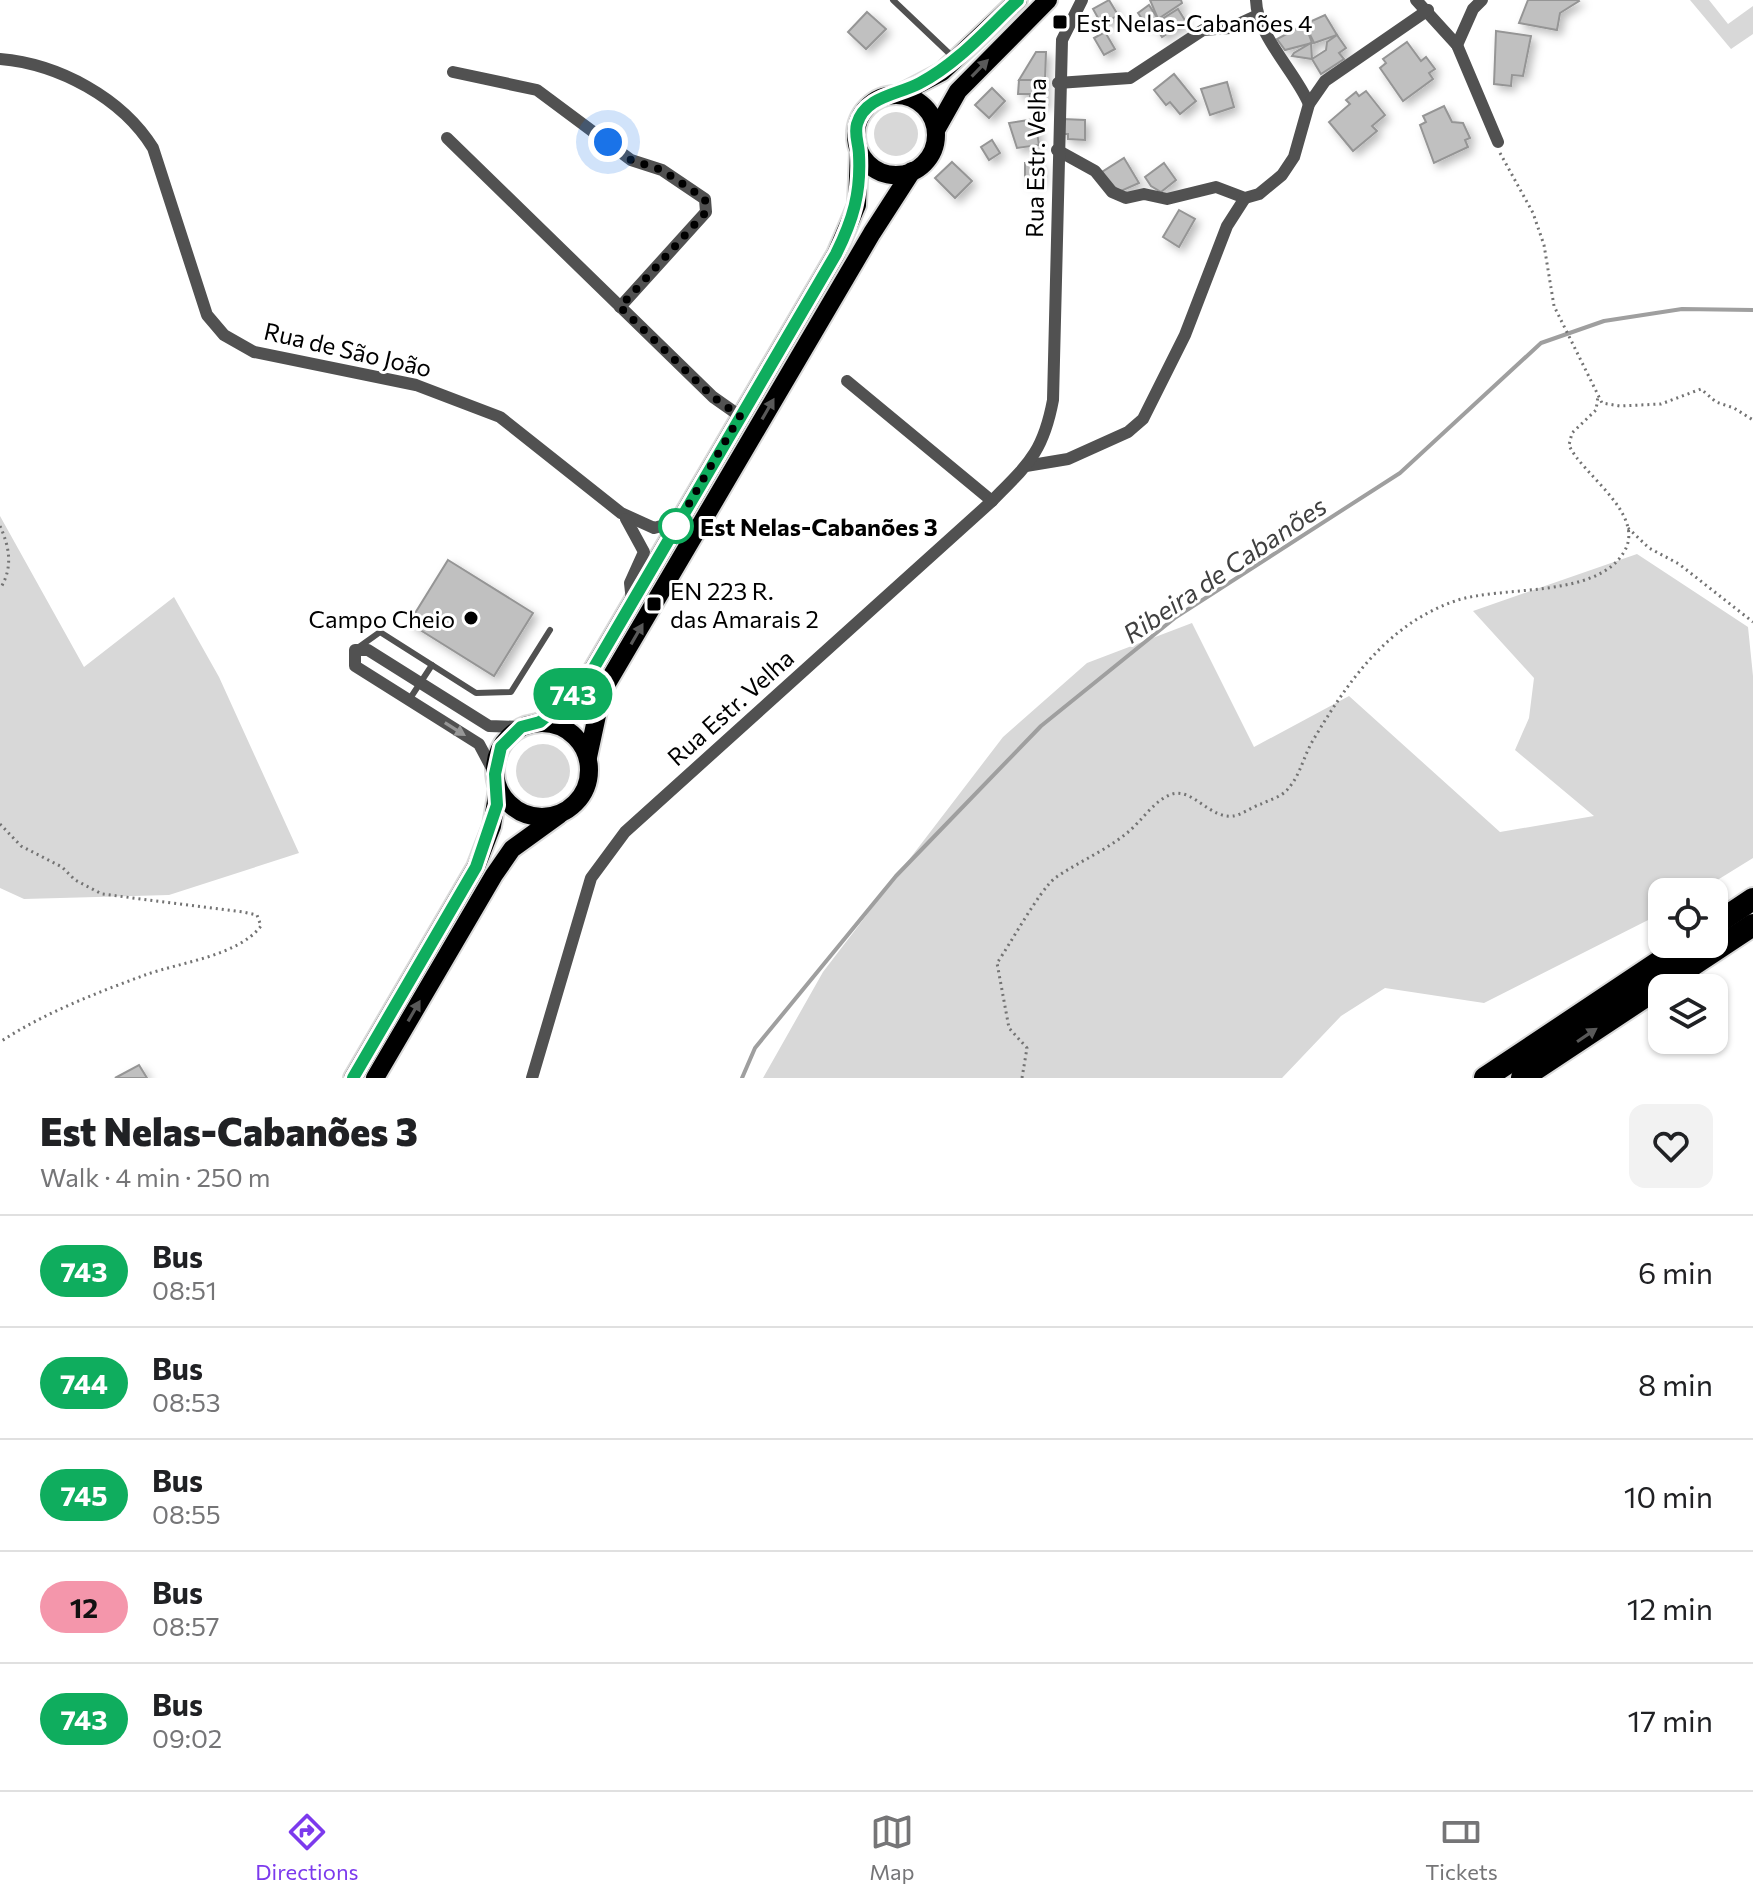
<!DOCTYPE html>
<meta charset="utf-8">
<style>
:root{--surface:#fff;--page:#f2f2f2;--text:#202124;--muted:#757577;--line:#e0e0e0;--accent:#7c3aed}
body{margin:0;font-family:Commissioner,sans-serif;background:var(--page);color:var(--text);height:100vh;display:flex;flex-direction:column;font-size:30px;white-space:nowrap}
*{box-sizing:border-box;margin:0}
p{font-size:26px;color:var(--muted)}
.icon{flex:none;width:44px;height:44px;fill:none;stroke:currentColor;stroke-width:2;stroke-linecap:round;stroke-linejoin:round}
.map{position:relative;height:1078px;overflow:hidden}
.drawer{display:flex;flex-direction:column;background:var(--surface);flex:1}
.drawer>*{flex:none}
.badge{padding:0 16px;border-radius:26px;font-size:28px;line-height:52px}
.tools{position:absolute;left:1648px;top:878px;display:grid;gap:16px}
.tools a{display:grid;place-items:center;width:80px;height:80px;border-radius:16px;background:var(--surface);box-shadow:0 2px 6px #0004;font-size:40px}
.you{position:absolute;width:40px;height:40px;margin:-20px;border:6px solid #fff;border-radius:50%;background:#1a73e8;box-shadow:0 0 0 12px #1a73e833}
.map>.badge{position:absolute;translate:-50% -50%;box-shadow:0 0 0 4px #fff}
.round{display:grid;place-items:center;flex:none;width:84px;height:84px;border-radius:16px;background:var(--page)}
.overview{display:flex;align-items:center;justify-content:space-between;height:136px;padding:0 40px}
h1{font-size:38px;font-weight:800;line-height:60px}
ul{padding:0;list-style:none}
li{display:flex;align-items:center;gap:24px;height:112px;padding:0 40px;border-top:2px solid var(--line)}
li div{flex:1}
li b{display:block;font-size:30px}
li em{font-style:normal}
li .badge{min-width:88px;font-weight:700;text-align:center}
.dock{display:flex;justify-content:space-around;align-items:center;height:112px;border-top:2px solid var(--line);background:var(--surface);font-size:22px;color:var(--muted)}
.dock a{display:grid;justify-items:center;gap:4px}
.dock .current{color:var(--accent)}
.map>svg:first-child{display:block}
.green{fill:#d8d8d8}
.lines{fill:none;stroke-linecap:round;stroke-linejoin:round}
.stream{stroke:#9f9f9f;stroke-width:4}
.building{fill:#c0c0c0;stroke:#959595;stroke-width:2;filter:url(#shadow)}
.primary-casing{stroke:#dbdbdb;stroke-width:22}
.motorway-casing{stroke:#dbdbdb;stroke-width:26}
.path{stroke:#737373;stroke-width:3;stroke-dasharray:2 4;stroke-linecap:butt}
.service{stroke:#515151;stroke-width:6}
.minor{stroke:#515151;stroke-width:12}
.primary{stroke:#000;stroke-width:18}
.motorway{stroke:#000;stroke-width:22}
.oneway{fill:#595959}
.oneway2{fill:#979797}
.line-casing{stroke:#fff;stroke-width:18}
.line{stroke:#0fad5e;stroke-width:12}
.walk{stroke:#000;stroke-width:8;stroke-dasharray:0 14.4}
.poi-dot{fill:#000;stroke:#fff;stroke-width:3}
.stop-dot{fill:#fff;stroke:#0fad5e;stroke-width:4}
.labels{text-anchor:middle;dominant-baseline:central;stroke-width:6;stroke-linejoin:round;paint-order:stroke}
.poi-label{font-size:24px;fill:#000;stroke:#fff;text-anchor:start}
.street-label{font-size:24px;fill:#000;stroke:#fff}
.stop-label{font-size:24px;font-weight:bold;fill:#000;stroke:#fff;text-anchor:start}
.water-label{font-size:26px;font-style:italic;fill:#404040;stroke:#fff}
</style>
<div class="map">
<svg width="1753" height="1078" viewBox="0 0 1753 1078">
<defs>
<filter id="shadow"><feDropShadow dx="4.5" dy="4.5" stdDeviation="4" flood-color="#0004"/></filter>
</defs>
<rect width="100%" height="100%" fill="#fff"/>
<g class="green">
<polygon points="1690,0 1709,0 1728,24 1753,6 1753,34 1731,49"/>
<circle cx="896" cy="134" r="22"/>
<polygon points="0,516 84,667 174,597 219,677 299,853 169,895 24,899 0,888"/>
<polygon points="1637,554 1748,627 1753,676 1753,858 1698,892 1662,892 1662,913 1484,1003 1385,988 1341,1016 1282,1078 763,1078 823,972 1003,737 1087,663 1192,623 1254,747 1349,696 1500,832 1594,816 1515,750 1529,718 1534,678 1473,611"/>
<circle cx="543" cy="771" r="27"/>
</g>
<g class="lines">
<polyline class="stream" points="742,1078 755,1048 896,876 1041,726 1176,617 1400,473 1541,343 1604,321 1682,309 1753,310"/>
</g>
<g class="building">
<polygon points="1109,0 1118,15 1102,25 1093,9"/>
<polygon points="1150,0 1181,0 1182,3 1158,19"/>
<polygon points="1528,0 1578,0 1579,1 1560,13 1557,30 1519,23"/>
<polygon points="1149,5 1158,19 1147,26 1138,13"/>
<polygon points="1178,9 1186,22 1162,37 1154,24"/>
<polygon points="867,12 886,29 866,49 848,32"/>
<polygon points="1325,15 1337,35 1314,43 1305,24"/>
<polygon points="1305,24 1312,43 1285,50 1277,39"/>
<polygon points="1496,31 1531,36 1523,76 1512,75 1511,86 1494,84"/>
<polygon points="1105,32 1115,49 1104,55 1094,38"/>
<polygon points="1337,35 1346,48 1339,53 1344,59 1321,74 1312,59 1326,50 1327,42"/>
<polygon points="1407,42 1421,61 1426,57 1435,69 1429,73 1433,79 1403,101 1380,68 1386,63 1383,59"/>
<polygon points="1311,43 1312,59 1292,56 1294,53"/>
<polygon points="1036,52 1046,52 1045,80 1019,80"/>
<polygon points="1174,74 1196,101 1180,114 1170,102 1166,105 1154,90"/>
<polygon points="1019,80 1045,80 1045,105 1030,104 1030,94 1018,94"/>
<polygon points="1227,82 1234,107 1210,115 1201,89"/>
<polygon points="992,88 1005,101 989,118 975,105"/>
<polygon points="1366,91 1385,115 1372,126 1377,131 1353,151 1329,122 1350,104 1346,100 1356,92 1359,96"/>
<polygon points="1444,106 1452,122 1463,123 1470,138 1465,140 1468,147 1434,163 1420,125 1426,122 1423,116"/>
<polygon points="1035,119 1039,145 1017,148 1009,123"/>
<polygon points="1063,119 1085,120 1085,140 1068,139 1068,134 1063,134"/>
<polygon points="992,140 1000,153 989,160 981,147"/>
<polygon points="1124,158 1139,183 1121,191 1106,182 1102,172"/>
<polygon points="952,162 972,181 955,198 935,178"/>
<rect x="1025" y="163" width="16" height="19"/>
<polygon points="1164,163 1176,180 1161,192 1151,186 1145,177"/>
<polygon points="1179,210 1195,219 1179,247 1163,237"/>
<polygon points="448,560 533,613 494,676 409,623"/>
<polygon points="139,1065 147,1078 115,1078"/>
</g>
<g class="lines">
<defs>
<g id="primary">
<polyline points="898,95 942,72 1018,0"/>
<circle cx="896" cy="135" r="40"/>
<polyline points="936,130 958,91 1048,0"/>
<polyline points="540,722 585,683 836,254 857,205 859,151"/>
<circle cx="542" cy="770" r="47"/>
<polyline points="588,757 602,692 872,233 912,171"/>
<polyline points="353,1078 476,867 492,826 498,789"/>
<polyline points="375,1078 494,875 512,849 559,815"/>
</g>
<g id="motorway">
<polyline points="1714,925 1753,899"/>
<polyline points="1485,1078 1686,944"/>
<polyline points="1522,1078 1753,925"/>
</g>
</defs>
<use href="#primary" class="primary-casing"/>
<use href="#motorway" class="motorway-casing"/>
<g class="path">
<polyline points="1500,153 1533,213 1544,245 1554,306 1602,403 1620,406 1661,404 1701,389 1716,402 1734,408 1753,420"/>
<path d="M0 526C10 548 13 568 0 589"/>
<polyline points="1628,528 1649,548 1679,564 1753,622"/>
<path d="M0 824 21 846 62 867 75 880 102 894 243 912 257 915 261 926C238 956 181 962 145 975 96 993 44 1013 0 1042"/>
<path d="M1022 1078 1027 1048 1009 1028 997 963C1011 943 1039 891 1055 878 1078 862 1105 851 1127 833 1142 821 1154 800 1172 794 1193 788 1210 819 1233 816 1241 815 1252 807 1261 804 1269 800 1281 797 1287 790 1300 776 1303 758 1312 742 1347 683 1386 625 1455 601 1501 585 1596 599 1624 552 1647 514 1581 474 1569 445L1572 433 1596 410 1598 396"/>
</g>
<g class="service">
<polyline points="893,0 953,57"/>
<polyline points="359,647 380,632 476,693 511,692 550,630"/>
<polyline points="409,700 432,665"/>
</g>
<g class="minor">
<path d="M1256 0C1257 36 1295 71 1309 104"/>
<polyline points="1416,0 1457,45 1498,142"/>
<polyline points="1457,45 1473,9 1482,0"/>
<path d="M0 59C59 64 122 98 153 148L207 315 224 335 254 352 416 385 500 417 621 513 654 528 679 521"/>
<polyline points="453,72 537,90 631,160 662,170 705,199 706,212 620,307"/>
<polyline points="1058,83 1130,78 1203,30 1230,28 1256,16"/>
<polyline points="447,138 713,397 740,416"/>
<polyline points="1057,150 1095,171 1112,192 1126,198 1144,194 1167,199 1216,187 1245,198 1259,194 1282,175 1294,157 1309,104 1325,81 1428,10"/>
<polyline points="847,381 992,501"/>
<polyline points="1026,466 1068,459 1128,432 1143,419 1185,335 1227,226 1245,198"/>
<polyline points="626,519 644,552 630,583 632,601"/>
<polyline points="495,774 479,744 355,666 355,650 368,650 489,726 521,727"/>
<path d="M532 1078 591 878 625 832 992 501C1028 464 1043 453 1053 400L1062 40 1082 0"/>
</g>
<use href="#primary" class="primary"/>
<use href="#motorway" class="motorway"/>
</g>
<defs><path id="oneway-solid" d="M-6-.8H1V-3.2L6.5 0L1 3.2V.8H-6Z" transform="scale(2)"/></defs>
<g class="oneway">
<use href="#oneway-solid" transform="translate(980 68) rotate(-46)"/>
<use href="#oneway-solid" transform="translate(768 409) rotate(-60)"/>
<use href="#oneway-solid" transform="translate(637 634) rotate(-60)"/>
<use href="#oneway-solid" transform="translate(414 1011) rotate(-60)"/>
<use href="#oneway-solid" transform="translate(1587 1035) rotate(-34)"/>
</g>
<use class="oneway2" href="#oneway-solid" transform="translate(455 729) rotate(32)"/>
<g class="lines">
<defs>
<path id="line" d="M353 1078 476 867 497 805 495 774 501 747 521 727 540 722 585 683 836 254C853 220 861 193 859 155 859 144 854 135 857 124 865 96 898 95 920 83 958 63 987 29 1018 0"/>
</defs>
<use href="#line" class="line-casing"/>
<use href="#line" class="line"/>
<polyline class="walk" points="608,142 631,160 662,170 705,199 706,212 620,307 713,397 740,416 676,526"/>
</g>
<g class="poi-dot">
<rect x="1052" y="14" width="16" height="16" rx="4"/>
<rect x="646" y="596" width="16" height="16" rx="4"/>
<circle cx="471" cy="618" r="8"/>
</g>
<circle class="stop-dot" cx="676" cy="526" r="16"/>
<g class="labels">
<g class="poi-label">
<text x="1076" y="22">Est Nelas-Cabanões 4</text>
<text x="670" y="590">EN 223 R.<tspan x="670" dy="28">das Amarais 2</tspan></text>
<text x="455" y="618" text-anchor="end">Campo Cheio</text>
</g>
<g class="street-label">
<text transform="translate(1035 158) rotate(-89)">Rua Estr. Velha</text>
<text transform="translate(348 349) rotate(13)">Rua de São João</text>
<text transform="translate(730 707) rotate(-42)">Rua Estr. Velha</text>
</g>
<g class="stop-label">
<text x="700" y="526">Est Nelas-Cabanões 3</text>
</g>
<g class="water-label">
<text transform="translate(1224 569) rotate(-34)">Ribeira de Cabanões</text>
</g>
</g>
</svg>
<div class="tools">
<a><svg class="icon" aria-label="locate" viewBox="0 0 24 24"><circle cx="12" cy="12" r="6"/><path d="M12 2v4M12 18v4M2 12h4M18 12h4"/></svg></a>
<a><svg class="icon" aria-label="layers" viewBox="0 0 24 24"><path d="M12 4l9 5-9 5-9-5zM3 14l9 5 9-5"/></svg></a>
</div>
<div class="you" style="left:608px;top:142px"></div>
<b class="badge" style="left:573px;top:694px;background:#0fad5e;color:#fff">743</b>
</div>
<section class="drawer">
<div class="overview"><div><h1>Est Nelas-Cabanões 3</h1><p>Walk · 4 min · 250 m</p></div><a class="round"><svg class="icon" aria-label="heart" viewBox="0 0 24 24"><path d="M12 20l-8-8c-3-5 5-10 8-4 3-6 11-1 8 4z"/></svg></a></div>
<ul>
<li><span class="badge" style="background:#0fad5e;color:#fff">743</span><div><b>Bus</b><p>08:51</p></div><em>6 min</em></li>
<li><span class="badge" style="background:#0fad5e;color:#fff">744</span><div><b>Bus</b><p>08:53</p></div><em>8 min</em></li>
<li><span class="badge" style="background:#0fad5e;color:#fff">745</span><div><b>Bus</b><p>08:55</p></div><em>10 min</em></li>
<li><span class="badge" style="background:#f496ab;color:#111">12</span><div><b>Bus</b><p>08:57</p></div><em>12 min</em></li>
<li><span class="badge" style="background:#0fad5e;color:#fff">743</span><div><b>Bus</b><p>09:02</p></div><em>17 min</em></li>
</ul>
</section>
<nav class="dock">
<a class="current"><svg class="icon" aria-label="directions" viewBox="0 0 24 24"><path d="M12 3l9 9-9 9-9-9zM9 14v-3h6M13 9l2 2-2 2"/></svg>Directions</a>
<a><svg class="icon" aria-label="map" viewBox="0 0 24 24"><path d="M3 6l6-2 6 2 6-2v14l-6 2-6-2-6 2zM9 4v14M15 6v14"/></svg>Map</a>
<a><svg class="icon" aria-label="tickets" viewBox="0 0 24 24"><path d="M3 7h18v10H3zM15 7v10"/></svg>Tickets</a>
</nav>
